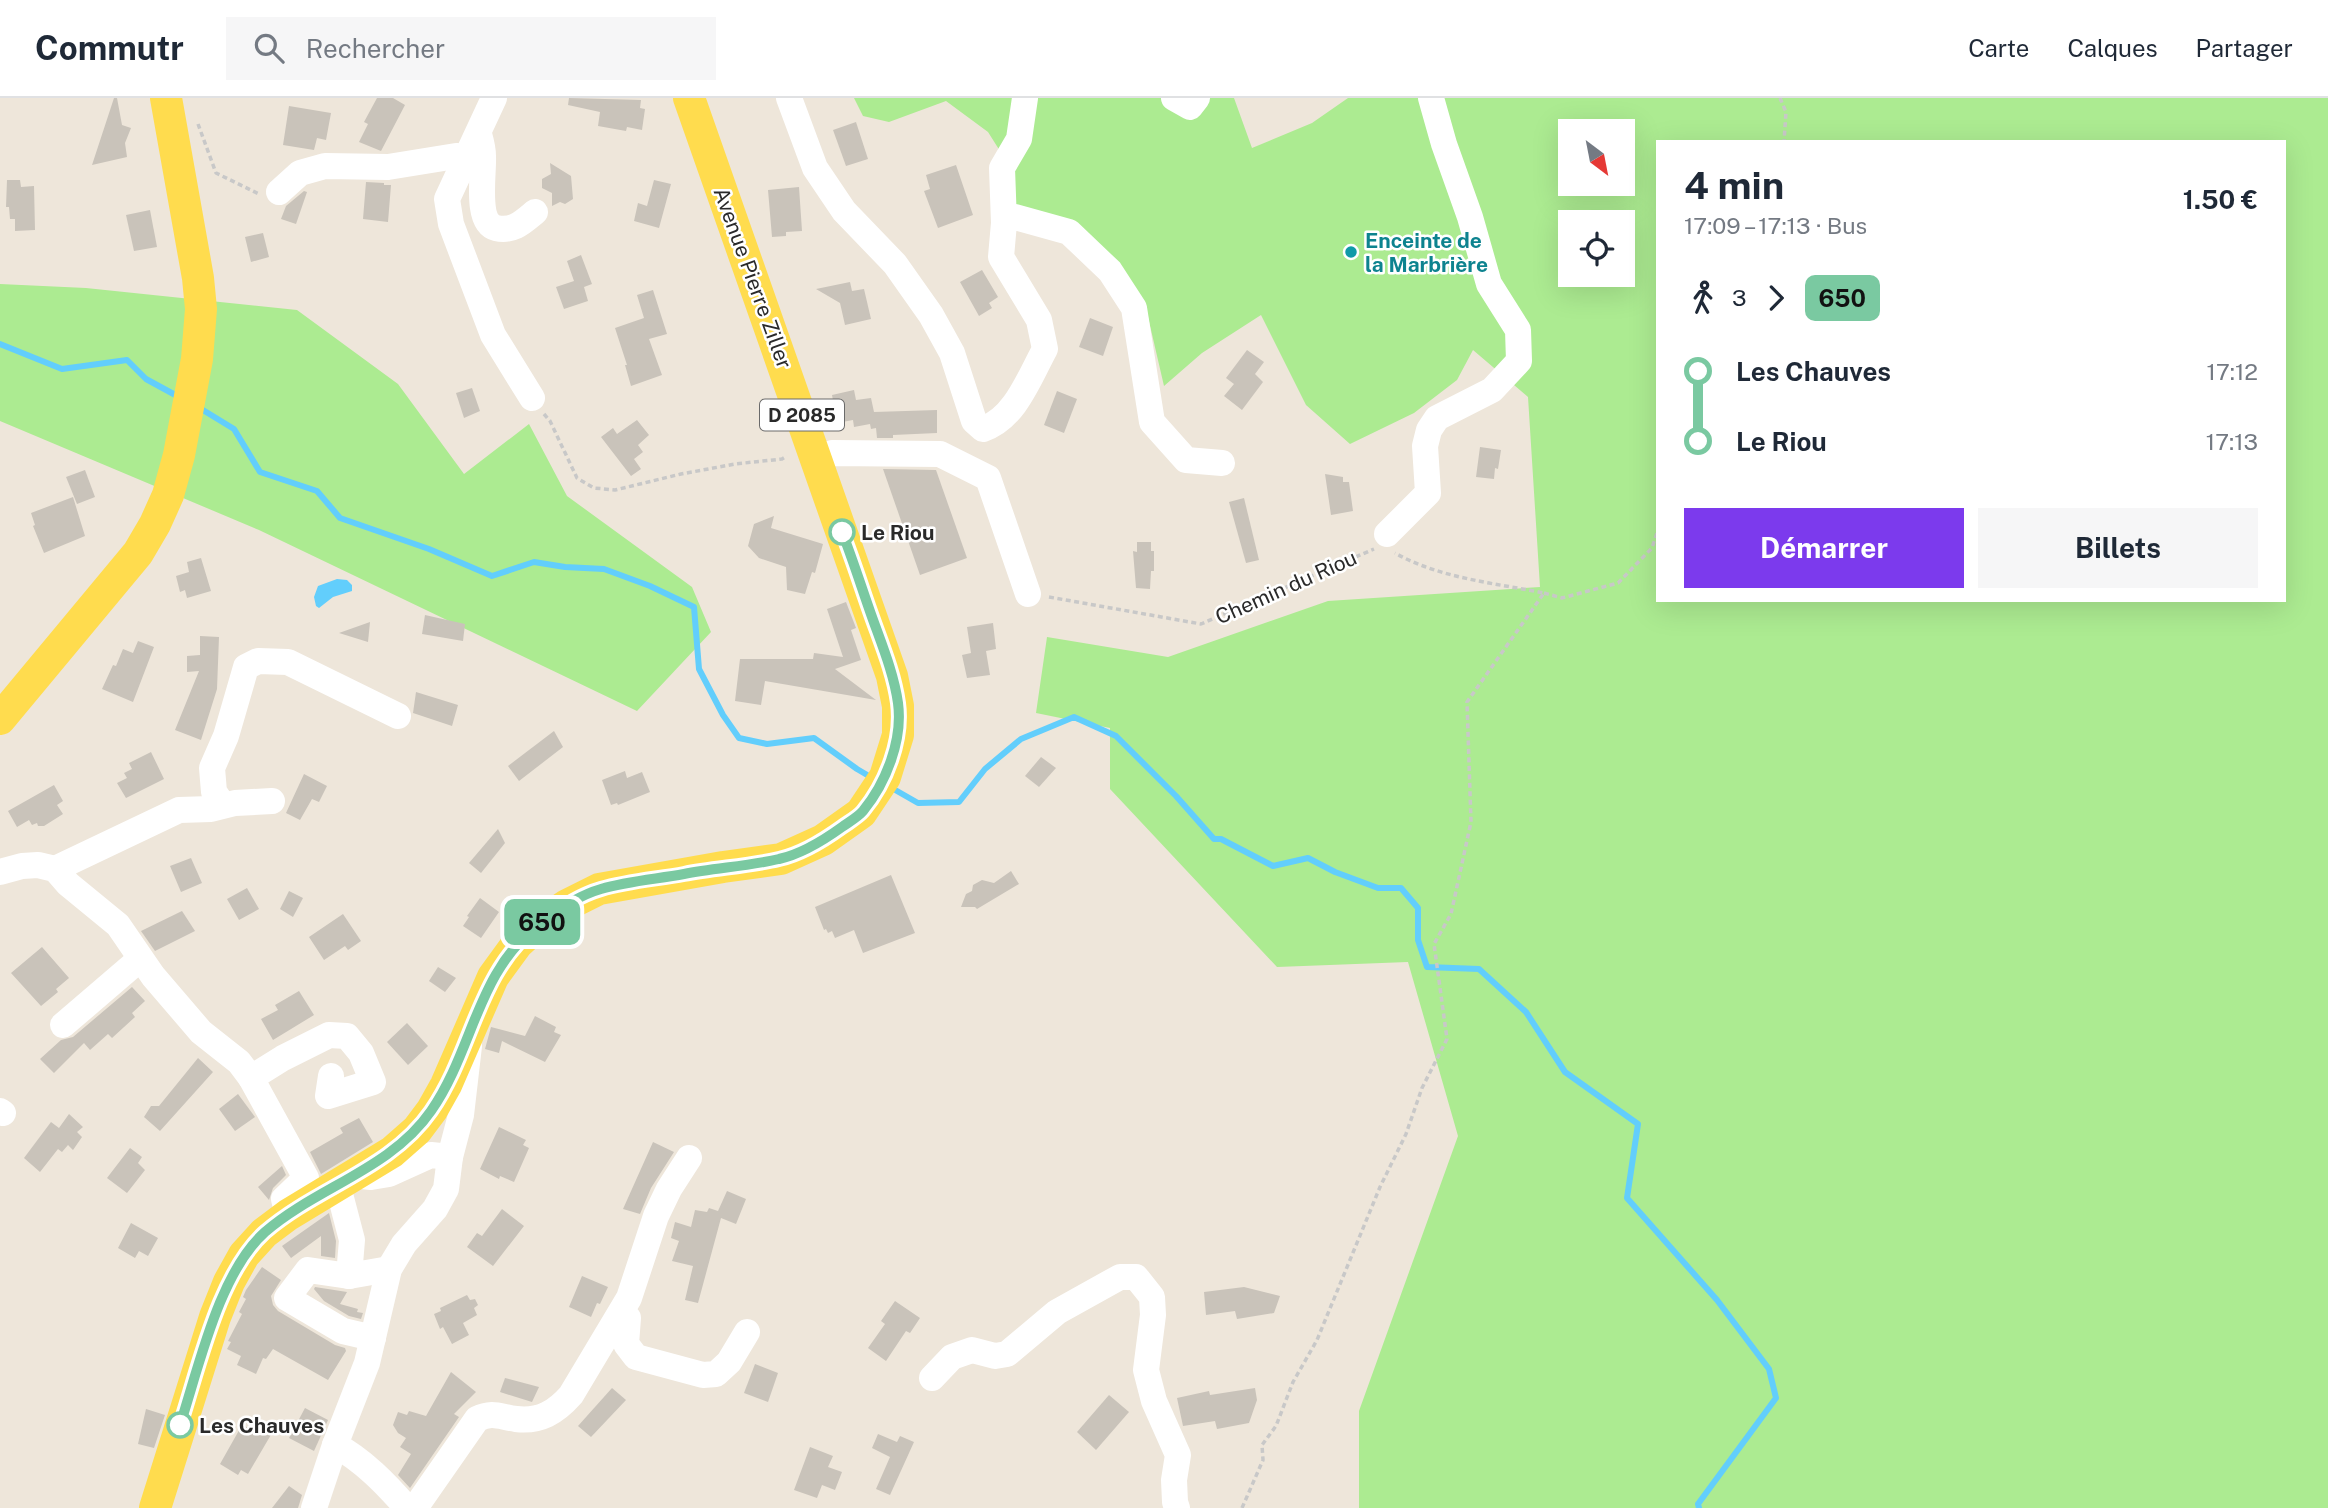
<!DOCTYPE html>
<html lang="fr">
<meta charset="utf-8">
<style>
:root{--surface:#fff;--page:#f6f6f7;--text:#1f2937;--muted:#747a83;--line:#e0e1e3;--accent:#7c3aed}
body{margin:0;font-family:"Public Sans",sans-serif;background:var(--page);color:var(--text);height:100vh;display:flex;flex-direction:column;font-size:26px;white-space:nowrap}
*{box-sizing:border-box;margin:0}
p{font-size:23px;color:var(--muted)}
.icon{flex:none;width:38px;height:38px;fill:none;stroke:currentColor;stroke-width:2;stroke-linecap:round;stroke-linejoin:round}
.map{position:relative;flex:1;overflow:hidden}
.details{position:absolute;left:1656px;top:42px;width:630px;height:462px;display:flex;flex-direction:column;background:var(--surface);border-radius:0px;box-shadow:0 7px 28px #0002}
.details>*{flex:none}
.badge{padding:0 14px;border-radius:10px;font-size:24px;line-height:46px}
.needle{width:46px;rotate:148deg}
.controls{position:absolute;left:1558px;top:21px;display:grid;gap:14px}
.controls a{display:grid;place-items:center;width:77px;height:77px;border-radius:0px;background:var(--surface);box-shadow:0 7px 28px #0002;font-size:35px}
.map>.badge{position:absolute;translate:-50% -50%;box-shadow:0 0 0 4px #fff}
.legs{display:flex;align-items:center;gap:10px;height:77px;padding:0 28px;font-size:23px}
.legs p{margin-inline-start:auto}
.headline{display:flex;align-items:center;justify-content:space-between;height:119px;padding:0 28px}
h1{font-size:38px;font-weight:700;line-height:52px}
.action{display:flex;gap:14px;margin-top:auto;padding:14px 28px}
.action a{flex:1;height:80px;border-radius:0px;background:var(--accent);color:#fff;font-size:28px;font-weight:700;line-height:80px;text-align:center}
.action a+a{background:var(--page);color:var(--text)}
ul{padding:0 28px;list-style:none}
li{display:flex;align-items:center;gap:24px;height:70px;font-size:26px}
li i{display:grid;place-items:center;width:10px;height:100%;margin:0 9px;background:currentColor}
li i::after{content:'';width:18px;height:18px;margin:-9px;border:5px solid;border-radius:50%;background:var(--surface)}
li p{margin-inline-start:auto}
li:first-child i{background:linear-gradient(#0000 50%,currentColor 0)}
li:last-child i{background:linear-gradient(currentColor 50%,#0000 0)}
header{display:flex;align-items:center;gap:42px;box-sizing:border-box;height:98px;padding:0 35px;background:var(--surface);border-bottom:2px solid var(--line)}
header strong{font-size:33px}
nav{display:flex;gap:38px;margin-inline-start:auto;font-size:24px}
.search{width:490px;height:63px;background:var(--page);display:flex;align-items:center;gap:18px;box-sizing:border-box;padding:0 24px;border-radius:0px;color:var(--muted);font-size:26px}
.map>svg:first-child{display:block}
.green{fill:#aceb91;fill-rule:evenodd}
.water{fill:#62cefc}
.lines{fill:none;stroke-linecap:round;stroke-linejoin:round}
.stream{stroke:#62cefc;stroke-width:6}
.building{fill:#c9c3ba}
.path{stroke:#c8c8c8;stroke-width:3.5;stroke-dasharray:5 3.5;stroke-linecap:butt}
.minor{stroke:#fff;stroke-width:26}
.major{stroke:#ffdc4e;stroke-width:32}
.line-1-casing{stroke:#fff;stroke-width:16}
.line-1{stroke:#7ac9a1;stroke-width:10}
.culture-dot{fill:#0f9aa8;stroke:#fff;stroke-width:2.5}
.stop-1-dot{fill:#fff;stroke:#7ac9a1;stroke-width:3.5}
.labels{text-anchor:middle;dominant-baseline:central;stroke-width:5;stroke-linejoin:round;paint-order:stroke}
.shield{fill:#fff;stroke:#6a6a6a;stroke-width:2}
.shield-label{font-size:19px;font-weight:bold;fill:#2a2a2a}
.culture-label{font-size:21px;font-weight:bold;fill:#0d838f;stroke:#fff;text-anchor:start}
.street-label{font-size:21px;fill:#2a2a2a;stroke:#fff}
.stop-label{font-size:21px;font-weight:bold;fill:#2a2a2a;stroke:#fff;text-anchor:start}
</style>
<header>
<strong>Commutr</strong>
<div class="search"><svg class="icon" aria-label="search" viewBox="0 0 24 24"><circle cx="10" cy="10" r="6"/><path d="M15 15l6 6"/></svg>Rechercher</div>
<nav><a>Carte</a><a>Calques</a><a>Partager</a></nav>
</header>
<div class="map">
<svg width="2328" height="1410" viewBox="0 0 2328 1410">
<rect width="100%" height="100%" fill="#eee6da"/>
<g class="green">
<path d="M854 0H1234L1252 50 1312 25 1348 0H2328V1410H1359V1313L1458 1038 1408 864 1277 869 1110 691V630L1036 615 1047 539 1168 559 1328 503 1540 489 1528 299 1473 252 1457 282 1414 315 1350 346 1306 307 1261 217 1202 255 1164 288 1145 206 1015 107 1012 72 988 34 946 3 889 24 863 18ZM1570 33H1622V86H1570ZM1657 44H2284V502H1657ZM1570 124H1622V177H1570Z"/>
<polygon points="0,186 86,190 297,212 398,286 464,376 529,326 567,398 692,489 711,534 637,613 259,432 0,323"/>
</g>
<polygon class="water" points="337,481 347,482 352,487 352,493 333,499 319,510 316,508 314,499 318,488"/>
<g class="lines">
<g class="stream">
<polyline points="0,246 62,271 127,262 146,281 179,299"/>
<polyline points="198,309 234,331 260,374 317,393 340,420 429,451 492,478 534,464 565,469 604,471 650,488 694,509 699,571 723,617 739,640 767,646 814,640 857,671 874,681"/>
<polyline points="890,689 918,705 959,704 985,671 1021,641 1074,619 1116,638 1176,698 1214,741 1221,741 1273,768 1308,760 1335,774 1378,790 1401,790 1418,810 1418,842 1427,869 1479,871 1526,914 1565,974 1638,1026 1627,1100 1717,1202 1769,1271 1776,1300 1698,1406 1699,1410"/>
</g>
</g>
<g class="building">
<polygon points="114,0 117,0 122,27 131,30 125,45 127,59 92,67"/>
<polygon points="377,0 393,0 405,7 381,53 359,44 368,26 364,24"/>
<polygon points="569,0 641,2 640,10 645,11 642,32 627,29 626,33 598,28 600,14 568,7"/>
<polygon points="289,8 331,15 326,42 317,40 314,52 283,47"/>
<polygon points="856,24 868,61 846,68 833,32"/>
<polygon points="550,65 571,78 573,101 565,106 560,104 552,108 552,95 542,90 542,81 551,76"/>
<polygon points="956,67 973,117 938,130 924,93 930,91 926,77"/>
<polygon points="7,82 20,82 21,89 34,88 35,132 15,133 15,121 10,121 9,109 6,109"/>
<polygon points="654,82 671,86 659,130 634,123 638,105 647,108"/>
<polygon points="366,84 384,85 384,87 391,87 388,124 363,121"/>
<polygon points="799,89 802,133 786,134 786,138 772,139 768,92"/>
<polygon points="304,93 307,94 296,126 281,121 286,108"/>
<polygon points="150,112 157,149 134,153 126,117"/>
<polygon points="263,135 269,159 251,164 245,139"/>
<polygon points="581,157 592,186 584,189 588,203 564,211 556,189 574,183 567,163"/>
<polygon points="982,172 998,199 989,205 992,210 979,218 960,184"/>
<polygon points="850,184 852,193 864,191 871,221 845,227 840,205 816,191"/>
<polygon points="653,192 667,236 649,241 662,277 631,288 625,267 627,267 615,230 644,220 637,197"/>
<polygon points="1090,220 1113,229 1103,258 1079,249"/>
<polygon points="1247,252 1264,264 1255,276 1263,284 1242,312 1224,298 1234,286 1226,280"/>
<polygon points="472,290 480,313 464,320 456,295"/>
<polygon points="854,292 856,302 871,300 874,314 937,312 937,335 893,337 893,340 877,340 876,330 871,331 870,326 854,329 853,322 837,325 832,297"/>
<polygon points="1057,293 1077,301 1064,335 1044,327"/>
<polygon points="637,322 649,337 638,347 643,354 634,361 641,371 631,378 601,339 613,330 617,336"/>
<polygon points="1480,349 1501,352 1498,371 1495,370 1494,381 1476,379"/>
<polygon points="883,371 936,372 967,460 920,477"/>
<polygon points="85,372 95,399 77,406 66,379"/>
<polygon points="1325,376 1343,379 1343,384 1349,384 1353,413 1331,417"/>
<polygon points="73,399 85,438 44,455 33,428 35,427 31,415"/>
<polygon points="1244,400 1259,462 1246,465 1229,404"/>
<polygon points="774,418 771,430 823,446 815,475 812,474 805,496 787,492 786,469 759,460 748,448 754,426"/>
<polygon points="1137,444 1151,444 1151,453 1154,453 1154,473 1151,473 1150,491 1136,490 1133,453 1137,454"/>
<polygon points="201,460 211,493 187,500 185,492 180,494 176,478 189,474 187,464"/>
<polygon points="846,504 856,530 851,532 861,562 835,571 876,602 765,583 761,607 735,603 740,561 813,561 814,555 843,559 827,511"/>
<polygon points="425,517 465,526 463,543 422,536"/>
<polygon points="370,524 368,544 339,535"/>
<polygon points="993,525 996,551 986,553 990,577 967,580 962,557 971,555 967,529"/>
<polygon points="200,538 219,539 217,591 201,642 175,632 199,573 187,574 187,558 200,557"/>
<polygon points="138,543 154,549 133,604 102,591 113,567 116,568 123,551 133,555"/>
<polygon points="416,594 458,607 452,628 413,615"/>
<polygon points="554,633 563,649 519,683 508,668"/>
<polygon points="151,654 164,681 126,700 117,685 127,680 124,675 132,671 129,665"/>
<polygon points="1041,659 1056,670 1039,689 1025,678"/>
<polygon points="625,673 627,680 642,674 650,694 618,707 617,705 611,707 602,682"/>
<polygon points="304,676 327,688 319,704 312,701 300,722 286,715"/>
<polygon points="54,687 63,703 57,707 63,716 44,728 38,728 37,725 32,727 29,722 17,729 8,713"/>
<polygon points="498,731 505,745 481,775 469,765"/>
<polygon points="191,760 202,785 181,794 170,768"/>
<polygon points="1011,773 1019,786 977,811 975,809 961,809 966,796 972,793 973,787 982,782 994,785"/>
<polygon points="891,777 915,835 863,855 854,832 835,840 832,833 828,835 826,831 824,832 815,809"/>
<polygon points="247,790 259,811 239,822 227,801"/>
<polygon points="289,793 303,800 293,819 280,811"/>
<polygon points="480,800 499,814 481,840 463,828 469,819 467,818"/>
<polygon points="182,813 195,833 155,853 141,833"/>
<polygon points="343,816 361,843 348,852 345,848 324,862 309,839"/>
<polygon points="42,849 69,880 56,891 58,894 41,908 11,875"/>
<polygon points="438,869 456,880 445,894 429,883"/>
<polygon points="132,889 145,903 132,915 135,919 112,940 108,936 90,952 84,945 54,975 40,961 61,942 73,939"/>
<polygon points="299,893 314,917 273,942 261,921 278,912 275,907"/>
<polygon points="535,918 556,929 554,934 561,937 545,964 502,943 499,955 485,951 491,929 525,938"/>
<polygon points="407,925 428,948 408,967 387,944"/>
<polygon points="198,960 213,974 160,1033 144,1019 151,1008 159,1008"/>
<polygon points="238,996 255,1019 235,1033 219,1011"/>
<polygon points="69,1016 83,1029 77,1034 82,1039 73,1052 68,1047 62,1054 58,1051 40,1074 24,1060 51,1024 59,1030"/>
<polygon points="359,1020 373,1044 321,1076 310,1054 343,1035 340,1030"/>
<polygon points="499,1029 526,1042 523,1047 529,1050 514,1084 500,1078 499,1081 480,1071"/>
<polygon points="653,1044 674,1054 651,1090 640,1116 623,1111"/>
<polygon points="130,1050 142,1059 138,1065 145,1072 127,1095 107,1080"/>
<polygon points="282,1068 286,1077 273,1090 269,1102 258,1089"/>
<polygon points="727,1093 746,1101 736,1126 721,1120 698,1205 685,1202 693,1168 672,1163 679,1143 671,1140 675,1124 691,1129 695,1112 707,1114 709,1110 718,1113"/>
<polygon points="502,1111 524,1128 493,1168 467,1149 477,1135 482,1138"/>
<polygon points="329,1115 336,1143 335,1160 321,1158 321,1138 291,1160 282,1148"/>
<polygon points="131,1125 158,1140 148,1158 139,1153 135,1160 118,1150"/>
<polygon points="262,1169 281,1182 271,1198 273,1207 278,1213 335,1247 345,1250 346,1253 328,1282 273,1251 266,1261 263,1260 256,1276 237,1267 241,1258 227,1251 231,1244 228,1243 242,1216 239,1214 246,1201 243,1199 246,1192"/>
<polygon points="582,1178 608,1189 600,1206 597,1205 591,1219 569,1209"/>
<polygon points="315,1189 347,1194 340,1206 358,1211 357,1214 363,1215 361,1221 349,1218 324,1203 314,1191"/>
<polygon points="1244,1189 1280,1198 1274,1215 1237,1221 1235,1213 1206,1217 1204,1194"/>
<polygon points="467,1197 470,1202 475,1201 478,1207 474,1210 477,1217 463,1225 469,1237 452,1246 443,1229 440,1231 434,1216 441,1213 440,1210"/>
<polygon points="895,1203 920,1220 910,1235 906,1233 886,1263 868,1250 885,1226 881,1223"/>
<polygon points="755,1266 778,1275 768,1304 744,1295"/>
<polygon points="451,1274 476,1294 454,1316 459,1319 410,1390 398,1377 411,1356 400,1349 406,1340 398,1335 393,1327 398,1314 407,1317 409,1313 426,1318"/>
<polygon points="505,1280 539,1289 532,1304 500,1294"/>
<polygon points="612,1290 626,1302 591,1339 578,1328"/>
<polygon points="1255,1290 1257,1302 1249,1325 1217,1331 1215,1323 1183,1328 1177,1300 1209,1293 1210,1297"/>
<polygon points="1109,1297 1129,1314 1096,1352 1077,1334"/>
<polygon points="305,1310 328,1322 314,1353 289,1340"/>
<polygon points="146,1311 165,1317 154,1350 138,1346"/>
<polygon points="254,1325 272,1335 248,1376 241,1372 238,1377 220,1366 242,1327 251,1331"/>
<polygon points="878,1336 897,1344 900,1338 914,1344 890,1397 876,1391 890,1359 872,1350"/>
<polygon points="810,1349 833,1358 828,1369 842,1374 835,1392 822,1387 817,1400 794,1392"/>
<polygon points="289,1388 302,1397 298,1410 272,1410"/>
</g>
<g class="lines">
<g class="path">
<polyline points="1780,0 1786,14 1784,44"/>
<polyline points="198,26 216,75 259,96"/>
<polyline points="544,316 550,323 577,380 594,390 615,392 681,376 735,366 782,361 787,358"/>
<polyline points="1544,495 1562,500 1618,485 1652,450 1657,435"/>
<polyline points="1049,499 1201,526 1374,451"/>
<path d="M1242 1410 1263 1362 1262 1347 1276 1328 1293 1284 1317 1242 1380 1089 1406 1036 1422 990 1447 941 1434 846 1451 816 1471 724 1467 604 1544 495C1494 485 1439 480 1395 455"/>
</g>
<g class="minor">
<polyline points="494,0 447,101 451,126 493,237 532,300"/>
<path d="M789 0 815 70 844 113 895 166 931 217 952 255 974 323 983 331C1015 321 1030 278 1045 251L1039 222 1001 159 1004 125 1015 119 1069 134 1110 173 1134 210 1152 324 1186 362 1222 365"/>
<polyline points="1174,0 1190,9 1197,0"/>
<path d="M479 36C481 43 483 51 483 58 484 76 475 124 496 130 513 134 523 124 535 114"/>
<polyline points="279,94 300,75 325,68 388,69 456,58 467,59"/>
<polyline points="1004,125 1002,70 1019,41 1025,0"/>
<polyline points="817,360 832,355 940,356 988,380 1028,496"/>
<polyline points="1387,436 1428,395 1425,348 1429,332 1437,320 1492,292 1519,263 1518,232 1489,186 1470,119 1444,46 1431,0"/>
<polyline points="223,707 214,694 212,670 226,638 246,569 258,563 288,564 398,618"/>
<polyline points="55,771 179,712 211,711 235,705 272,703"/>
<polyline points="0,774 22,768 38,767 55,771 68,786 118,827 153,878 201,934 239,964 251,980 306,1080 284,1101 288,1117"/>
<polyline points="63,927 140,861"/>
<polyline points="251,980 283,960 329,937 347,938 361,955 373,984 328,998 331,978"/>
<polyline points="0,1013 3,1015"/>
<polyline points="352,1077 371,1079 389,1076 431,1057 450,1059"/>
<polyline points="335,1088 341,1100 352,1142 349,1178 389,1171"/>
<polyline points="349,1178 308,1172 287,1200 343,1233 373,1240"/>
<polyline points="622,1214 628,1220 626,1246 636,1259 703,1277 716,1276 729,1264 747,1234"/>
<polyline points="932,1280 952,1259 972,1252 995,1258 1007,1256 1057,1214 1120,1179 1136,1179 1152,1199 1153,1217 1146,1272 1154,1303 1178,1357 1174,1382 1175,1404 1177,1410"/>
<path d="M335 1347C363 1362 386 1386 407 1410"/>
<polyline points="314,1410 335,1347 367,1265 389,1171 404,1146 435,1111 446,1091 450,1059 461,1017 469,948"/>
<path d="M415 1410 477 1321C493 1313 500 1319 516 1321 540 1324 556 1314 571 1297L629 1200 656 1118 669 1091 689 1060"/>
</g>
<g class="major">
<polyline points="0,621 138,455 155,426 168,397 179,357 197,261 201,211 198,180 166,0"/>
<polyline points="155,1410 215,1219 229,1184 244,1157 264,1135 288,1117 392,1054 417,1032 432,1012 446,987 493,879 517,846 539,826 567,807 599,791 723,769 781,761 823,742 861,715 885,679 898,637 898,608 892,578 689,0"/>
</g>
</g>
<g class="lines">
<defs>
<path id="line-1" d="M180 1327C199 1269 219 1175 265 1134 317 1089 391 1071 431 1013 474 951 476 875 539 826 557 812 580 797 601 791 628 783 657 781 684 776 714 770 750 768 779 761 802 756 824 742 842 729 849 724 858 719 863 713 886 685 903 642 898 605 894 576 882 547 872 519 862 491 853 462 842 434"/>
</defs>
<use href="#line-1" class="line-1-casing"/>
<use href="#line-1" class="line-1"/>
</g>
<circle class="culture-dot" cx="1351" cy="154" r="7"/>
<g class="stop-1-dot">
<circle cx="842" cy="434" r="12"/>
<circle cx="180" cy="1327" r="12"/>
</g>
<g class="labels">
<rect class="shield" x="760" y="301.5" width="84" height="31" rx="5"/>
<g class="shield-label">
<text x="802" y="317">D 2085</text>
</g>
<g class="culture-label">
<text x="1365" y="142">Enceinte de<tspan x="1365" dy="24">la Marbrière</tspan></text>
</g>
<g class="street-label">
<text transform="translate(753 180) rotate(70)">Avenue Pierre Ziller</text>
<text transform="translate(1286 489) rotate(-24)">Chemin du Riou</text>
</g>
<g class="stop-label">
<text x="861" y="434">Le Riou</text>
<text x="199" y="1327">Les Chauves</text>
</g>
</g>
</svg>
<div class="controls">
<a><svg class="needle" viewBox="-14 -14 28 28"><path d="M0-13l5 13h-10z" fill="#e53935"/><path d="M0 13l5-13h-10z" fill="#747a83"/></svg></a>
<a><svg class="icon" aria-label="locate" viewBox="0 0 24 24"><circle cx="12" cy="12" r="6"/><path d="M12 2v4M12 18v4M2 12h4M18 12h4"/></svg></a>
</div>
<b class="badge" style="left:542px;top:824px;background:#7ac9a1;color:#111">650</b>
<section class="details">
<div class="headline"><div><h1>4 min</h1><p>17:09 – 17:13 · Bus</p></div><b>1.50 €</b></div>
<div class="legs"><svg class="icon" aria-label="walk" viewBox="0 0 24 24"><circle cx="13" cy="4" r="2"/><path d="M13 8l-2 6 4 7M11 14l-3 7M7 12l3-4h3l4 4"/></svg>3<svg class="icon" aria-label="forward" viewBox="0 0 24 24"><path d="M9 5l7 7-7 7"/></svg><b class="badge" style="background:#7ac9a1;color:#111">650</b></div>
<ul>
<li><i style="color:#7ac9a1"></i><b>Les Chauves</b><p>17:12</p></li>
<li><i style="color:#7ac9a1"></i><b>Le Riou</b><p>17:13</p></li>
</ul>
<div class="action"><a>Démarrer</a><a>Billets</a></div>
</section>
</div>
